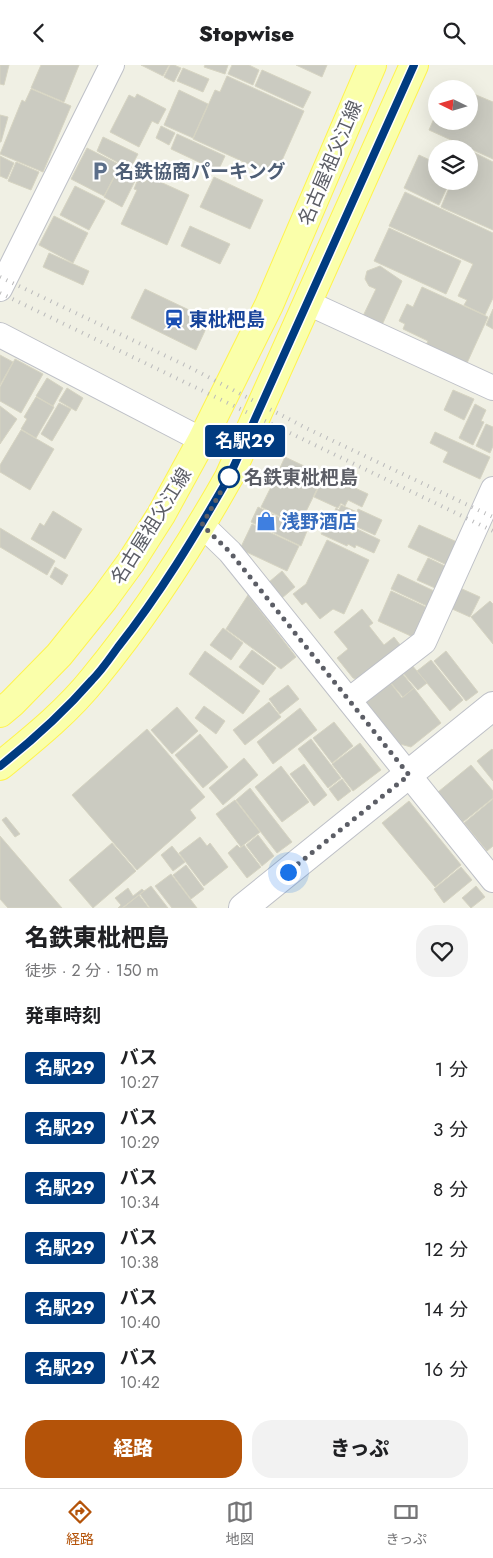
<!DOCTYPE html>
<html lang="ja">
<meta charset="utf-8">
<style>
:root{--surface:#fff;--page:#f2f2f2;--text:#202124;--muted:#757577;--line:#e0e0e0;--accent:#b45309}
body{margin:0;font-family:Jost,"Noto Sans JP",sans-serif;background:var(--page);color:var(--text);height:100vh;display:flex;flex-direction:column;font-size:19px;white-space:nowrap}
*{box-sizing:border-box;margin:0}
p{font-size:16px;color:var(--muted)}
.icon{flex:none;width:28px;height:28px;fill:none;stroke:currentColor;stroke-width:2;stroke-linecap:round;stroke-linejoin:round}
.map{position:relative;height:843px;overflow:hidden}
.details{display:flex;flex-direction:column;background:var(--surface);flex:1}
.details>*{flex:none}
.badge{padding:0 10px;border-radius:4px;font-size:18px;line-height:32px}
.needle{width:32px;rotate:275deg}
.tools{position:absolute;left:428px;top:15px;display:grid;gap:10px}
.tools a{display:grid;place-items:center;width:50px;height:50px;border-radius:50%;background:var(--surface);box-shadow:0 5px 20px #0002;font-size:25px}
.you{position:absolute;width:25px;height:25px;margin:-12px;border:4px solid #fff;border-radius:50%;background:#1a73e8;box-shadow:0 0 0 8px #1a73e833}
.map>.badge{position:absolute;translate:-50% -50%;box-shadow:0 0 0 2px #fff}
h2{padding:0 25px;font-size:19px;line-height:45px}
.round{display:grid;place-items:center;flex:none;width:52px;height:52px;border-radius:20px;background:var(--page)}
.summary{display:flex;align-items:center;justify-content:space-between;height:85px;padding:0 25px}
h1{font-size:24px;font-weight:800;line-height:38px}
.cta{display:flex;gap:10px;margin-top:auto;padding:10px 25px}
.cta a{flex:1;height:58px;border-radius:20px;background:var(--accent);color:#fff;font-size:20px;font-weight:800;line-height:58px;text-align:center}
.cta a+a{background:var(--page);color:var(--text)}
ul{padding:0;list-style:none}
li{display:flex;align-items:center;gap:15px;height:60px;padding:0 25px}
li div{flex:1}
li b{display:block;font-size:19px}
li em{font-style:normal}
li .badge{min-width:55px;font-weight:700;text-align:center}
header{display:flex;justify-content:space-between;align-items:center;height:65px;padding:0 25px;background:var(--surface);font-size:22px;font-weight:800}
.dock{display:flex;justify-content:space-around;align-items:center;height:70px;border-top:1px solid var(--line);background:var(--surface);font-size:14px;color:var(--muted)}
.dock a{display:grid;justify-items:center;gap:2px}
.dock .current{color:var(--accent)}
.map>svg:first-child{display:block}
.building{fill:#cbcbc1;stroke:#d6d4c2}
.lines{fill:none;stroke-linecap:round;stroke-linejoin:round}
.minor-casing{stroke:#bec0c7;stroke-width:26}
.tertiary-casing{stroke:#bec0c7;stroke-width:30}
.primary-casing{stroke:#fff44e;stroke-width:30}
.minor{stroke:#fff;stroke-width:24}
.tertiary{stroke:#fff;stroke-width:28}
.primary{stroke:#faffaa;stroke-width:28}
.rail{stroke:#bababb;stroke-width:4;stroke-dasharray:1 6;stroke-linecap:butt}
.line-casing{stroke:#fff;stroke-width:11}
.line{stroke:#003b80;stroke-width:8}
.walk{stroke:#5c5e66;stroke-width:5;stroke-dasharray:0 9}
.stop-dot{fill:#fff;stroke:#003b80;stroke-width:2.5}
.labels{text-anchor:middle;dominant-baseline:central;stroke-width:5;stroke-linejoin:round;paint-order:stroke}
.street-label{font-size:19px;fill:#5c5e66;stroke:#fff}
.service-label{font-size:19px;font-weight:bold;fill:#4e5e75;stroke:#fff;text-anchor:start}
.transit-label{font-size:19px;font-weight:bold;fill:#164399;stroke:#fff;text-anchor:start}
.stop-label{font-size:19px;font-weight:bold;fill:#5c5e66;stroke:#fff;text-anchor:start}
.shop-label{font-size:19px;font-weight:bold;fill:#366cbe;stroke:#fff;text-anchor:start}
</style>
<header><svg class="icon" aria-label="back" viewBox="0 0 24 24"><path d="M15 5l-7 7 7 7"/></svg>Stopwise<svg class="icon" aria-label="search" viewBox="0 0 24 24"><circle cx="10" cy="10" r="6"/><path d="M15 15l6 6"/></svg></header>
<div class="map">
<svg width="493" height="843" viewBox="0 0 493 843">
<rect width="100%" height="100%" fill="#f0f0e4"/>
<g class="building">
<polygon points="0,0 9,0 4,20 0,19"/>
<polygon points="41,0 79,0 64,37 31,23"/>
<polygon points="141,0 169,0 163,11"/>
<polygon points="170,0 174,0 181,3 174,17 164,12"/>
<polygon points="205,0 228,0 225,9 204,2"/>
<polygon points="232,0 249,0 259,5 253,20 228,9"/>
<polygon points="296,0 327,0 322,12"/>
<polygon points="183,3 209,14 203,27 177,16"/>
<polygon points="262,5 311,27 303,43 255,21"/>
<polygon points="227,11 304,46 275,111 193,74 215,25 220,27"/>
<polygon points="31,24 71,41 43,107 0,89 22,35 25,37"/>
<polygon points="179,25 208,39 193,73 164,60"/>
<polygon points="469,27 493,37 493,94 429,65 436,49 436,56 469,56"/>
<polygon points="137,29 166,44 158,59 152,56 139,82 110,67 129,30 135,33"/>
<polygon points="0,50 8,52 1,77 0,77"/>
<polygon points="161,61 175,68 169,80 156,73"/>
<polygon points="177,69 225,91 218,106 171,84"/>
<polygon points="103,72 138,89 130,104 97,86"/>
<polygon points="87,83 120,100 104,131 71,114"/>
<polygon points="469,85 493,97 493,165 441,142 452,116 469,116"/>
<polygon points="419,90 436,98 436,116 450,116 439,140 404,123"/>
<polygon points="0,91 14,98 7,114 0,111"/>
<polygon points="16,97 39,107 31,125 8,116"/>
<polygon points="117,107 135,116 122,142 104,132"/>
<polygon points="147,111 189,130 167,180 121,159 137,125 134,124 138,114 145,117"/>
<polygon points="214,112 263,135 250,164 200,142"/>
<polygon points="75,121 105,136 89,165 60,150"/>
<polygon points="405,127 493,168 493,233 485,250 464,240 467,235 458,231 473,199 389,161"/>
<polygon points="54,151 88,168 73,198 39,180"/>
<polygon points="190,161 230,179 220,199 181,181"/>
<polygon points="389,163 461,196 446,229 374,196"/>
<polygon points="49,188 89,206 83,220 43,202"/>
<polygon points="380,201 402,216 382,260 363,251 376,224 369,221 365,214 367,206"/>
<polygon points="422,222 488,252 467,298 426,280 428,276 403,264 405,259 399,256 407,239 413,242"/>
<polygon points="145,224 210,255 196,285 131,253"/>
<polygon points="493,244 493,264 486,260"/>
<polygon points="0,290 13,297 0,320"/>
<polygon points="15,294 43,309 21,348 0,336 0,322"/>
<polygon points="47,313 63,323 53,341 36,331"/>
<polygon points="67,323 83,333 76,346 59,336"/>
<polygon points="453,325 474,334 464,355 444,345"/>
<polygon points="36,332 54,342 36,373 21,364 27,354 24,352"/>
<polygon points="59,338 71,344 52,376 41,369"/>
<polygon points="475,339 486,345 481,356 484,357 473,380 459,373"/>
<polygon points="0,341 17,354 0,379"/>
<polygon points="486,359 493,362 493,381 490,388 476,381"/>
<polygon points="21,365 54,384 30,425 0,407 0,400"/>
<polygon points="435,367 490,392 480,414 443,397 448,387 430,378"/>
<polygon points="285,392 323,410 317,423 279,405"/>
<polygon points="279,406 317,424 299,461 261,442"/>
<polygon points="325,409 368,429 362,442 348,435 345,441 341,438 338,443 314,432"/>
<polygon points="341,440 357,447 358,444 382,455 375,470 355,461 353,464 331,454 336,443 339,445"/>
<polygon points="258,442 307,466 301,481 251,457"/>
<polygon points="53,446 82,464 65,494 31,474 40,458 44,461"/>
<polygon points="327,457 353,469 355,463 380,475 374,488 356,480 355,483 348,479 347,481 321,469"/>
<polygon points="252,459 299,481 287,506 240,484"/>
<polygon points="419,460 457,477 447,500 408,482"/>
<polygon points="0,463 55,496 47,510 0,482"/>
<polygon points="327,475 369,495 344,549 333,544 320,554 306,537 302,540 293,529 306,519"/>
<polygon points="428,493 445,501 435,523 417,515"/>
<polygon points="55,502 68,510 62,520 50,512"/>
<polygon points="282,506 295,522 282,533 269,517"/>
<polygon points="398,509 434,526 427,541 391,524"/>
<polygon points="460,523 480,532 470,552 450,543"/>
<polygon points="391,526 426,542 413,572 378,556"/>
<polygon points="248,530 296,592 281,604 226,564"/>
<polygon points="490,536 493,539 493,579 471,552"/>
<polygon points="362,544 373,558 369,561 384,580 394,572 401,581 359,615 353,613 337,593 348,584 334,567"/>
<polygon points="223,563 243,578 231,595 210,580"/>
<polygon points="252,585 276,603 263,620 239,602"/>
<polygon points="205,586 260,626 243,649 189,609"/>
<polygon points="446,586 478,627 466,636 434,596"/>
<polygon points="431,595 463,635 450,646 417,606"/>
<polygon points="411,599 427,618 418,625 402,607"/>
<polygon points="401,607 414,623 403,632 389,616"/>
<polygon points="389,616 402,633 414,623 441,658 411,682 400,679 365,636"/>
<polygon points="288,620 299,634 280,649 269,634"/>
<polygon points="269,637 281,652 245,680 233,665"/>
<polygon points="204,641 225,656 216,669 195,653"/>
<polygon points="177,642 198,666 172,689 151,665"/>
<polygon points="300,643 317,665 273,699 257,677"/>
<polygon points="334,657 353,681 332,698 313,673"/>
<polygon points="147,664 205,732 190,745 196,753 137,805 72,730"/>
<polygon points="200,669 228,702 203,723 175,690"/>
<polygon points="311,674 341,713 328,723 298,684"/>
<polygon points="360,678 381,705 353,726 332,699"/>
<polygon points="492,684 493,685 493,716 477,696"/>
<polygon points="244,693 258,710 223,740 209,723"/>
<polygon points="304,699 327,730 314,741 290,709"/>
<polygon points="471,700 493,726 493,733 463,757 438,727"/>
<polygon points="281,701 309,737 282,757 255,722"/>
<polygon points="342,714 351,726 338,736 329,724"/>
<polygon points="250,723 292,777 277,788 236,735"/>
<polygon points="493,734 493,781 487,786 464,758"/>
<polygon points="235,735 260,767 241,782 216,749"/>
<polygon points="409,736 461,800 435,822 382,758"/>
<polygon points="6,752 20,769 15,772 2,755"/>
<polygon points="258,770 274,791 262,801 246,780"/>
<polygon points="0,771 62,843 8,843 0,834"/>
<polygon points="200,772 207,781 210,778 228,802 204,821 179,788"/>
<polygon points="112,778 136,806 93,843 69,815"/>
<polygon points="237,780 240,783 244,780 261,802 247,813 228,788"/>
<polygon points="172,781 185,797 173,806 161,790"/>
<polygon points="186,800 204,824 191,834 173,810"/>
<polygon points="461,802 472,815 444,838 434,824"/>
<polygon points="171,809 197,843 172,843 155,821"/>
<polygon points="151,821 168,843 150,843 140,829"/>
<polygon points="476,821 485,832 471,843 462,833"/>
<polygon points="128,823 133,831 142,824 144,826 122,843 118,843 121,840 115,833"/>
<polygon points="139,830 149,843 123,843"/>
</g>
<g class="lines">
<defs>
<g id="minor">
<polyline points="0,224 112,0"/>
<polyline points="308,238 493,323"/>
<polyline points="0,270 202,375"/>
<polyline points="202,460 230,487 493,815"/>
<polyline points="349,635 424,577 493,424"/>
</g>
<polyline id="tertiary" points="243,843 493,641"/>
<g id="primary">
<polyline points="0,648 12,638 59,590 104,534 131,497 161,450 202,375 269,240 372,0"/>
<path d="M0 701C33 674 67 647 94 613 145 551 189 483 229 412L414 0"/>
</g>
</defs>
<use href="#minor" class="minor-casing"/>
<use href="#tertiary" class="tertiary-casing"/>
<use href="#primary" class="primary-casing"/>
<use href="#minor" class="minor"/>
<use href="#tertiary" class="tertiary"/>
<use href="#primary" class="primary"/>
<g class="rail">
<polyline points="0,212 187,301 304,362 493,452"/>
<polyline points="0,228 493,466"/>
</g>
</g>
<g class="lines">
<defs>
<path id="line" d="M0 701C33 675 64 647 92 615 102 605 110 593 118 582 160 529 195 471 229 412L414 0"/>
</defs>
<use href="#line" class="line-casing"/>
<use href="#line" class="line"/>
<polyline class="walk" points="229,412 202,460 230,487 409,710 288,807"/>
</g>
<defs>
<symbol id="parking-bare" viewBox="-9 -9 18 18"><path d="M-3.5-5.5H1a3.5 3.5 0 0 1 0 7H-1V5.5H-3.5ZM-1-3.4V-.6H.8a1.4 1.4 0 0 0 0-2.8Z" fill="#5c6f8a" stroke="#fff" stroke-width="2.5" paint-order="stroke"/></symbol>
<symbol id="station-bare" viewBox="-9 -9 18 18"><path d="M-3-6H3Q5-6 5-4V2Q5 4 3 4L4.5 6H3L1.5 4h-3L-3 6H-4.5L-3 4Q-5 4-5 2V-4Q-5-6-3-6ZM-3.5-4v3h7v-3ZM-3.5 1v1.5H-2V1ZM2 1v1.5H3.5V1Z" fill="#1a4fb4" stroke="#fff" stroke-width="2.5" paint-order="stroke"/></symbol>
<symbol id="shop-bare" viewBox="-9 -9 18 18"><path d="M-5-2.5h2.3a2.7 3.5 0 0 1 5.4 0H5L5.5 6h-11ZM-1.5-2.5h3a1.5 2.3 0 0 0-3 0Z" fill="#3f7fe0" stroke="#fff" stroke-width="2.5" paint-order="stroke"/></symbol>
</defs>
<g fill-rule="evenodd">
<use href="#parking-bare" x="86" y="92" width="28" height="28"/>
<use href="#station-bare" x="160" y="240" width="28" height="28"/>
<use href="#shop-bare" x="252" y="442" width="28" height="28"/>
</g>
<circle class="stop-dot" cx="229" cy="412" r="10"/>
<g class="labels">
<g class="street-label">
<text transform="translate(330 98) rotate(-67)">名古屋祖父江線</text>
<text transform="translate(151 461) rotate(-58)">名古屋祖父江線</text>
</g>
<g class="service-label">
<text x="115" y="106">名鉄協商パーキング</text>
</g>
<g class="transit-label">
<text x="189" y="254">東枇杷島</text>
</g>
<g class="stop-label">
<text x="244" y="412">名鉄東枇杷島</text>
</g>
<g class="shop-label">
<text x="281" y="456">浅野酒店</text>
</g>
</g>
</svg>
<div class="tools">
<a><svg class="needle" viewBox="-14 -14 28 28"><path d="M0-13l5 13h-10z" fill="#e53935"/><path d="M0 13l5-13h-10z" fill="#757577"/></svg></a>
<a><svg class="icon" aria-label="layers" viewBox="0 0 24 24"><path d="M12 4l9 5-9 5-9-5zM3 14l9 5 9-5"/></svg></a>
</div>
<div class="you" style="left:288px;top:807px"></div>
<b class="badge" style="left:245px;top:376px;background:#003b80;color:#fff">名駅29</b>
</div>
<section class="details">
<div class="summary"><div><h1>名鉄東枇杷島</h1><p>徒歩 · 2 分 · 150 m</p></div><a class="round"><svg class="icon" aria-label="heart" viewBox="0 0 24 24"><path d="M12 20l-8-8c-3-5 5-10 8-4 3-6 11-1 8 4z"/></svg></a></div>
<h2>発車時刻</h2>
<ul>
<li><span class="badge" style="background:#003b80;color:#fff">名駅29</span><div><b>バス</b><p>10:27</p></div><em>1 分</em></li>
<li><span class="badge" style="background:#003b80;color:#fff">名駅29</span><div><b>バス</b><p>10:29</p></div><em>3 分</em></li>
<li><span class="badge" style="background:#003b80;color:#fff">名駅29</span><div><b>バス</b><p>10:34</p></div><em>8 分</em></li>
<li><span class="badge" style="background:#003b80;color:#fff">名駅29</span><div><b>バス</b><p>10:38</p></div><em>12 分</em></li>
<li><span class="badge" style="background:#003b80;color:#fff">名駅29</span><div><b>バス</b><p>10:40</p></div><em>14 分</em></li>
<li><span class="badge" style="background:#003b80;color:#fff">名駅29</span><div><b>バス</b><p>10:42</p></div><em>16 分</em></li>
</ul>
<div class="cta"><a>経路</a><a>きっぷ</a></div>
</section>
<nav class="dock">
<a class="current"><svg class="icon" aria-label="directions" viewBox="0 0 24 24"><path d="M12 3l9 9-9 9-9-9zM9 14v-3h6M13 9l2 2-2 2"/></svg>経路</a>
<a><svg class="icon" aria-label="map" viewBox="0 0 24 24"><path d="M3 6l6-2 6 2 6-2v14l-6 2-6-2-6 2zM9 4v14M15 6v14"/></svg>地図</a>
<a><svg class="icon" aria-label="tickets" viewBox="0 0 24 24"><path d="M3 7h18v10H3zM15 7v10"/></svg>きっぷ</a>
</nav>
